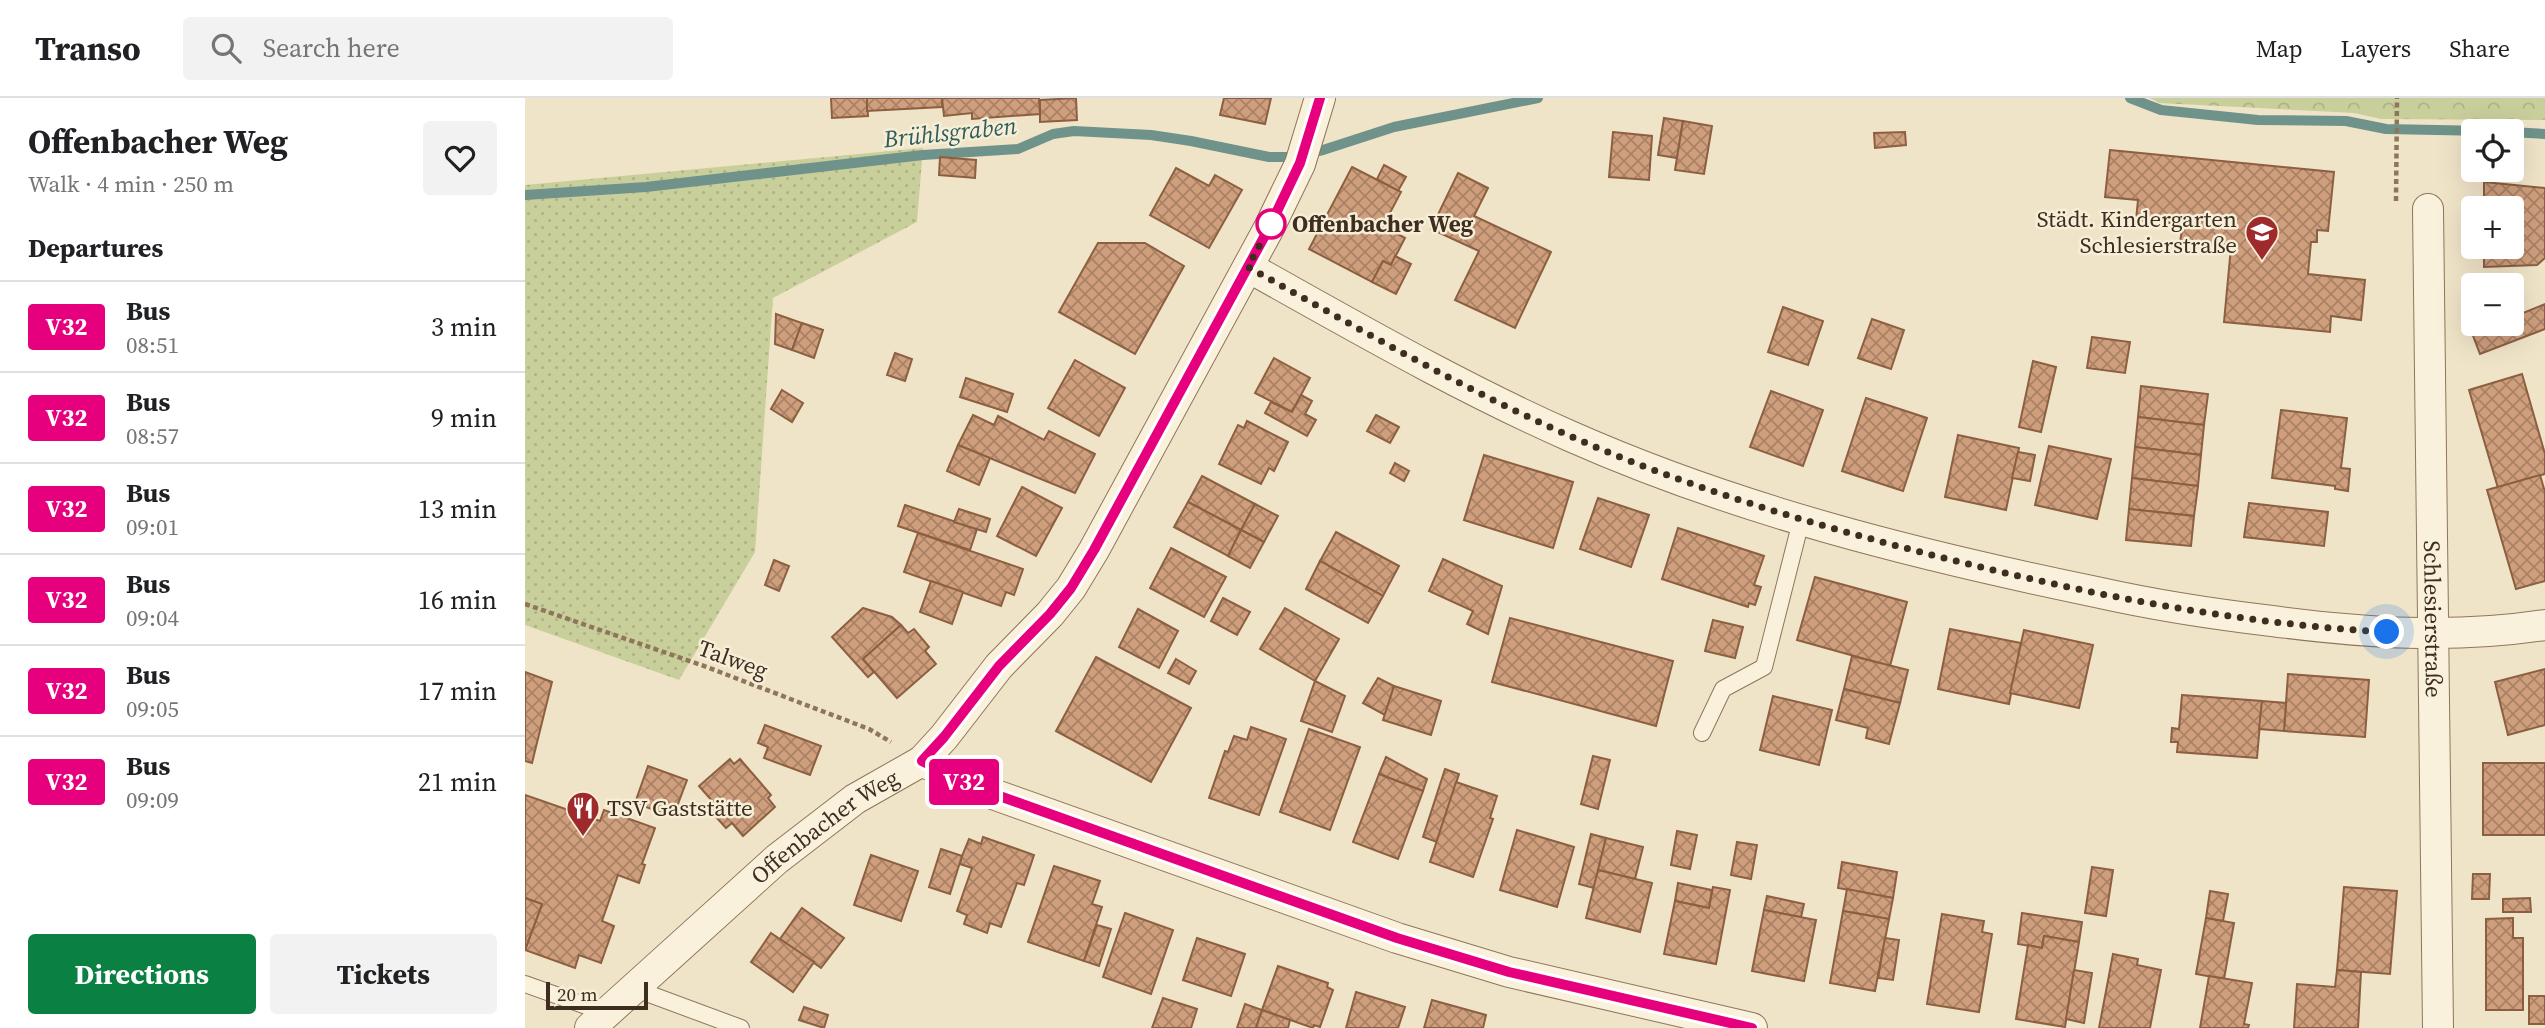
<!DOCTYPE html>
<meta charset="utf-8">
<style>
:root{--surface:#fff;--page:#f2f2f2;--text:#202124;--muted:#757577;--line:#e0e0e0;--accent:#0b8043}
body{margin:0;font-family:"Source Serif 4",serif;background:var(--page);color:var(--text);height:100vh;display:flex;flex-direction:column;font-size:26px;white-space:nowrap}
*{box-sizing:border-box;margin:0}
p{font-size:23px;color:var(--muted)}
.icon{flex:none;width:38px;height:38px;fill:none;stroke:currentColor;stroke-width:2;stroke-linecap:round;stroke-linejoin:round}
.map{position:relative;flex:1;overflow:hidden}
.details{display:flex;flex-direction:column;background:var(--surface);width:525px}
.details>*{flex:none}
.badge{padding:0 14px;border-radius:5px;font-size:24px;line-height:46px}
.fabs{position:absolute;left:1936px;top:21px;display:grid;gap:14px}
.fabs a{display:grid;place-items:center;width:63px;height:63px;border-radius:7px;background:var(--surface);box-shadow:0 7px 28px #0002;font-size:35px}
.scale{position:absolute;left:21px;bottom:18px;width:102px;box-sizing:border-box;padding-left:7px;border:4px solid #3d2e20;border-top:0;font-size:19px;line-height:24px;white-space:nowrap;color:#3d2e20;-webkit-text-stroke:5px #f7eed8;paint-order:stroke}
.you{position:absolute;width:35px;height:35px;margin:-18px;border:5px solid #fff;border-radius:50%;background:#1a73e8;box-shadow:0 0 0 10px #1a73e833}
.map>.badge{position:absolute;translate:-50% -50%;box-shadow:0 0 0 4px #fff}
h2{padding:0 28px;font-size:26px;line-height:63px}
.round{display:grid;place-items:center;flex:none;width:74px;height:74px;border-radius:7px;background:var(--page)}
.overview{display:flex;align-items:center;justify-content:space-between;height:119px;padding:0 28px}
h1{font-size:33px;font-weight:700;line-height:52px}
.primary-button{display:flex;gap:14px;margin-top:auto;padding:14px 28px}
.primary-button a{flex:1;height:80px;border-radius:7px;background:var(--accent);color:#fff;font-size:28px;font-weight:700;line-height:80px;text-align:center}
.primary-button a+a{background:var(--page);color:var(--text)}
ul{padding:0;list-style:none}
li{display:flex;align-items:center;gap:21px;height:91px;padding:0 28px;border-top:2px solid var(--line)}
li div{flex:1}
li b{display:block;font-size:26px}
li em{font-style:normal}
li .badge{min-width:77px;font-weight:700;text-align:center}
header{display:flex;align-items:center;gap:42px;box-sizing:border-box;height:98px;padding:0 35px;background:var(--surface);border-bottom:2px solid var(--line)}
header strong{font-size:33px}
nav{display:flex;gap:38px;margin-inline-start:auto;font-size:24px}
.search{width:490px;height:63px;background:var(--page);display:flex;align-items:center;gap:18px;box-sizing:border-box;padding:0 24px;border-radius:7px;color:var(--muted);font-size:26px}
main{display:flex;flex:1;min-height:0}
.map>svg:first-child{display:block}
.grass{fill:url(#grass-dots)}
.forest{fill:url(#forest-crowns)}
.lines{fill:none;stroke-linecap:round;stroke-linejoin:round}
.stream{stroke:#6f938a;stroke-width:10}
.building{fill:url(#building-cross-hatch);stroke:#8d5f41;stroke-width:2}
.lane-casing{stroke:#8d765c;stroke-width:18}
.street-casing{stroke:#8d765c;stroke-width:32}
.path{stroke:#8d765c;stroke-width:4.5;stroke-dasharray:5 3.5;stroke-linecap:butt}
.lane{stroke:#faf1dc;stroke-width:16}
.street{stroke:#faf1dc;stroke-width:30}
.line-casing{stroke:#fff;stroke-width:16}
.line{stroke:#e6007e;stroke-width:10}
.walk{stroke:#3d2e20;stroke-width:7;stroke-dasharray:0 12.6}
.stop-dot{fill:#fff;stroke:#e6007e;stroke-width:3.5}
.labels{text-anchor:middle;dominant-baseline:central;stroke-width:5;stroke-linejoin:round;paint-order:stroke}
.poi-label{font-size:23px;fill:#3d2e20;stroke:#f7eed8;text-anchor:end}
.stop-label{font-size:23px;font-weight:bold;fill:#3d2e20;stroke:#f7eed8;text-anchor:start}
.street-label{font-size:23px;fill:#3d2e20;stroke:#f7eed8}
.water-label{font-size:24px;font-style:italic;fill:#2f5d5a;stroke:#f7eed8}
</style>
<header>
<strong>Transo</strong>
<div class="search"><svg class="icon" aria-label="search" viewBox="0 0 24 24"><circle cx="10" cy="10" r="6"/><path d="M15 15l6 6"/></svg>Search here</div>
<nav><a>Map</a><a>Layers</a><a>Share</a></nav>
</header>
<main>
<section class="details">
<div class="overview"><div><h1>Offenbacher Weg</h1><p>Walk · 4 min · 250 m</p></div><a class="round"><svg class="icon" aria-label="heart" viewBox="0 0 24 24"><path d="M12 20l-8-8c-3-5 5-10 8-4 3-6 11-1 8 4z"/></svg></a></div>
<h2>Departures</h2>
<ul>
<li><span class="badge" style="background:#e6007e;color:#fff">V32</span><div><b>Bus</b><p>08:51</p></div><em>3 min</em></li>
<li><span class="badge" style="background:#e6007e;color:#fff">V32</span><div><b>Bus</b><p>08:57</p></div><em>9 min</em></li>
<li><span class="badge" style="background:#e6007e;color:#fff">V32</span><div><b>Bus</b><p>09:01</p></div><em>13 min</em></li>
<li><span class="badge" style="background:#e6007e;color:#fff">V32</span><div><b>Bus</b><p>09:04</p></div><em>16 min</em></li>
<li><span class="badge" style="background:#e6007e;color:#fff">V32</span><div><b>Bus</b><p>09:05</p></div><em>17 min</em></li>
<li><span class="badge" style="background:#e6007e;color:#fff">V32</span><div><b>Bus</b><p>09:09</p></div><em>21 min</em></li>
</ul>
<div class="primary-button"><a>Directions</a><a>Tickets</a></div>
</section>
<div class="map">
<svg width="2020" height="930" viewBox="0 0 2020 930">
<defs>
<pattern id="grass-dots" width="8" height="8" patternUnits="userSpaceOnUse" patternTransform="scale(1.75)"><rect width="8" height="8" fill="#c9cf9b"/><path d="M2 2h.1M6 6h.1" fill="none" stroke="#aeb285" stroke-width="1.8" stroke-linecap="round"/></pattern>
<pattern id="forest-crowns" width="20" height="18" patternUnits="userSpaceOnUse" patternTransform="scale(1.75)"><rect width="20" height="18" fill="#c9cf9b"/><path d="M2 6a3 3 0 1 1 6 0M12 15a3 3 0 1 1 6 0" fill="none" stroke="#aeb285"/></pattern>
<pattern id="building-cross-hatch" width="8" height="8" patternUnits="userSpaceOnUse" patternTransform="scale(1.75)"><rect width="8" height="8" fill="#cf9f7d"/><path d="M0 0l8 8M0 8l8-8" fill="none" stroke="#a98266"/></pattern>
</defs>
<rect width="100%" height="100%" fill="#f0e4c8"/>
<polygon class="grass" points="398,50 392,124 248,200 230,454 154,582 0,527 0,87"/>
<polygon class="forest" points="1625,0 2020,0 2020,22 1856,21 1829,15 1634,5"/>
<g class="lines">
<g class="stream">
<polyline points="1605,0 1636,12 1733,22 1821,23 1861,31 1962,33"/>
<polyline points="1986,34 2020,36"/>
<polyline points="0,97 121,89 398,57 493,51 528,36 549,33 626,37 666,43 744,59 767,59 798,52 869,29 1013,0"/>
</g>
</g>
<g class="building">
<polygon points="306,0 342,0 343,18 307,20"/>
<polygon points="342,0 417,0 417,9 342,13"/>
<polygon points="417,0 514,0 515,16 447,21 447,15 419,18"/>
<polygon points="551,0 552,22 515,24 515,2"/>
<polygon points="699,0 746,0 740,26 695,17"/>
<polygon points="1139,20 1158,23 1152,60 1133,57"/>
<polygon points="1158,23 1187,28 1179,76 1150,72"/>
<polygon points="1088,34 1127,38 1124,82 1084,79"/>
<polygon points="1380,34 1381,47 1350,50 1349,35"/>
<polygon points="1585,52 1809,74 1803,133 1792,132 1792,144 1786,144 1783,176 1840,182 1836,222 1806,218 1805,234 1699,224 1706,149 1655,144 1658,126 1611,122 1613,102 1580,99"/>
<polygon points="415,59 451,62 450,80 414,77"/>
<polygon points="859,67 881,79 873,93 852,81"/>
<polygon points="827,69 876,94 858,128 880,140 866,167 858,163 847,184 784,151"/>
<polygon points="651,70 684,88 690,77 717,92 684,150 625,117"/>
<polygon points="933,75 963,90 949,118 1026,154 990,230 930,202 954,153 906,131"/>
<polygon points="1959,84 2020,90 2020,160 2012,167 1959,169 1959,149 1986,149 1986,110 1959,110"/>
<polygon points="573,145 620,145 659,168 610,256 534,214"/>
<polygon points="870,158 886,166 871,196 847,184 858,163 866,167"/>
<polygon points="2020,206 2020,231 1955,256 1947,235 1971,226 1986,226 1986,220"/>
<polygon points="1258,209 1298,223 1283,267 1243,254"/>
<polygon points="251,216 277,225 267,252 250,246"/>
<polygon points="1347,221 1379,232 1366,271 1333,260"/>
<polygon points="277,225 298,232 289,260 267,252"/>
<polygon points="1567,239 1605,244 1600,275 1562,270"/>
<polygon points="370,255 387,261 380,283 362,277"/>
<polygon points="749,260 785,280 767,314 730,295"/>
<polygon points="550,262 600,290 574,338 523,310"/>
<polygon points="1508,263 1531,269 1516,334 1494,329"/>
<polygon points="1997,276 2020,356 2020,376 1973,390 1944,292"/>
<polygon points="441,280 488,296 482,314 435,299"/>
<polygon points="1616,288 1683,296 1679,327 1613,319"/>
<polygon points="257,292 278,305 267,324 246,311"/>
<polygon points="1246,293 1298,312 1278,368 1225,349"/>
<polygon points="776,297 787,303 780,316 791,322 782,338 740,315 746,304 767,314"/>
<polygon points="1341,300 1402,320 1378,393 1317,373"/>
<polygon points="1756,312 1822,320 1816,370 1825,371 1823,393 1810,391 1810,388 1747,380"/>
<polygon points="448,317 469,327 473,318 519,342 524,333 570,356 550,395 433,347"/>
<polygon points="851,317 874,329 865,345 842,333"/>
<polygon points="1613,319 1679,327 1676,357 1610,349"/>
<polygon points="722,323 763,344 749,373 744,370 736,386 694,366 713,327 719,330"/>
<polygon points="1433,337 1494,350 1481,412 1420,399"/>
<polygon points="433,347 465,360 454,387 422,373"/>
<polygon points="1524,348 1586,361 1572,421 1510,407"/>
<polygon points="1610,349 1676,357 1673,388 1607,380"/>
<polygon points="1493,354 1510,357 1505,383 1487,380"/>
<polygon points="959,357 1048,384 1028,450 939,422"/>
<polygon points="870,365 884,373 879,383 865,375"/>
<polygon points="2015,377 2020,394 2020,483 1991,491 1962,392"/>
<polygon points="677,378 730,406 716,432 663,404"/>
<polygon points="1607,380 1673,388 1669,418 1604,411"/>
<polygon points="497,389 537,410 511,458 472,438"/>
<polygon points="1073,400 1124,417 1106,469 1055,451"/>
<polygon points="663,404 716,432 703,458 649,429"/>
<polygon points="1724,405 1803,414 1799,448 1719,439"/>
<polygon points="730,406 753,418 739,444 716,432"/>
<polygon points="380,407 452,431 445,452 373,428"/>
<polygon points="434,411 465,421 461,434 429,424"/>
<polygon points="1604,411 1669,418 1666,448 1601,442"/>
<polygon points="1153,430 1239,458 1229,487 1236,489 1230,507 1224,505 1223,509 1137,481"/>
<polygon points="716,432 739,444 725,470 703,458"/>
<polygon points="811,434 874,468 858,498 795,463"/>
<polygon points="393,435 498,471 489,497 481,494 476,508 379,474"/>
<polygon points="646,450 701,479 679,519 625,490"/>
<polygon points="918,461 977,488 963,536 942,526 948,513 904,493"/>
<polygon points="249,462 264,468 254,493 240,487"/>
<polygon points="795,463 858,498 843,525 781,491"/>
<polygon points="1290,479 1382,504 1365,568 1272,542"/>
<polygon points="406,483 438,494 427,526 395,514"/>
<polygon points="698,500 725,514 712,537 686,523"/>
<polygon points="338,510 367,519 376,527 338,561 349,574 343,579 307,539"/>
<polygon points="760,510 814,541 790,583 735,551"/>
<polygon points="613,511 653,533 634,570 594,549"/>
<polygon points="985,520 1148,563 1131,628 967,584"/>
<polygon points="1188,522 1218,529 1210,560 1180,553"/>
<polygon points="376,527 383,535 389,531 404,549 400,553 411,566 372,600 338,561"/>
<polygon points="1425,531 1496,545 1484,606 1413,591"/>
<polygon points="1499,532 1568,547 1554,610 1485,595"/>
<polygon points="1327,558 1383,572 1375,605 1319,591"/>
<polygon points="571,559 666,610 626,684 531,633"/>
<polygon points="651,561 671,573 664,586 643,575"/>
<polygon points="2020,571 2020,627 1983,637 1970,584"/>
<polygon points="0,574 27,584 7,665 0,663"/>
<polygon points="1763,576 1844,582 1840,639 1759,633"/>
<polygon points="853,580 869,588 860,617 838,605"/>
<polygon points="790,583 820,598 807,634 776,623"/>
<polygon points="869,588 916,603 906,637 858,622"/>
<polygon points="1319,591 1375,605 1364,646 1341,640 1343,630 1311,622"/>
<polygon points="1657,597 1737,603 1732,660 1652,654 1653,644 1646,644 1647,630 1654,631"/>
<polygon points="1248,598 1307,612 1294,667 1235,652"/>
<polygon points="1737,603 1761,605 1759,633 1734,631"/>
<polygon points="240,627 296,648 285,677 239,660 243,649 233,645"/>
<polygon points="726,629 761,641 734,717 684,700 700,653 703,654 709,638 722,642"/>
<polygon points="784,631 835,649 805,732 755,714"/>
<polygon points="1068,658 1085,662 1073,711 1056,706"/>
<polygon points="861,659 902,681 898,693 854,676"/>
<polygon points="205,661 209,666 215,661 246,697 243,700 250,709 218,738 207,725 201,730 183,710 189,705 174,688"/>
<rect x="1958" y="665" width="62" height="72"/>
<polygon points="123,668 162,682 148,719 110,705"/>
<polygon points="920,671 934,676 912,744 898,739"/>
<polygon points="854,676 898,693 873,761 828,744"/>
<polygon points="931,684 972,698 965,720 968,721 948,779 905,764"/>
<polygon points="0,697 75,723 79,712 130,730 117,766 120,767 114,785 93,777 77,823 89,828 76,865 54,857 50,870 0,852 17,806 0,800"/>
<polygon points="992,732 1049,749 1032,809 975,792"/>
<polygon points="1152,733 1172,737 1165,771 1146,767"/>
<polygon points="1066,736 1081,740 1069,790 1054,786"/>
<polygon points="458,739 509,757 499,787 492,785 476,829 465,825 462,835 439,826 442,817 432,813 447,770 435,766 437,758 444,741 456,746"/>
<polygon points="1081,740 1118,749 1110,781 1073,772"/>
<polygon points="1212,744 1232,747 1226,781 1206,777"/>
<polygon points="416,751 437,758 425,796 404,789"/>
<polygon points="346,757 393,773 376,823 329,807"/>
<polygon points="1317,764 1372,774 1368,800 1313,790"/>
<polygon points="529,768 575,783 567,806 577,809 559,863 503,844"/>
<polygon points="1567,769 1588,772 1581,818 1560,815"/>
<polygon points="1073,772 1127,785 1115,834 1061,820"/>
<polygon points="1948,776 1965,776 1964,801 1947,801"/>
<polygon points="1153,785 1187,792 1184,810 1150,803"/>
<polygon points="1188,789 1205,792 1191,866 1139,856 1150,803 1184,810"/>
<polygon points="1819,789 1872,793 1865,876 1812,872"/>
<polygon points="1322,791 1368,800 1364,821 1318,813"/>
<polygon points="1685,793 1703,796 1698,823 1681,820"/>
<polygon points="1242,798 1279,806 1276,819 1239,812"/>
<polygon points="0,800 17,806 0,852"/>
<polygon points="2005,800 2006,814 1978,814 1978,801"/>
<polygon points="277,810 319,840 296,870 255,841"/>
<polygon points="1239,812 1291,822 1279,883 1227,873"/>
<polygon points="1318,813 1364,821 1350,893 1305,885"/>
<polygon points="600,815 648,832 626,896 578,879"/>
<polygon points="1497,815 1557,824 1554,844 1519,838 1517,850 1493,846"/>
<polygon points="1417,816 1459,823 1457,834 1467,836 1454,914 1402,906"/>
<polygon points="1681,820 1709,825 1699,881 1671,876"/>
<polygon points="1988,820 1988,840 1998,840 1998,912 1961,912 1961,821"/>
<polygon points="572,827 586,831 574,868 559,863"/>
<polygon points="246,835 289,864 268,894 226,864"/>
<polygon points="1519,838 1554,844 1540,929 1491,921 1503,847 1517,850"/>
<polygon points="672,840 720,856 706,898 658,882"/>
<polygon points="1360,840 1374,842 1368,882 1353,880"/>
<polygon points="1588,856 1613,861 1612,867 1636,872 1625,930 1574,930"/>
<polygon points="753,868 803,885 802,889 808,892 795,929 789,927 788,930 737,912"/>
<polygon points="1549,872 1567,875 1559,925 1541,921"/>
<polygon points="1812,872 1836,874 1833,930 1769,930 1772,886 1810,889"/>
<polygon points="1684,878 1727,885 1719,926 1724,927 1723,930 1675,930"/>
<polygon points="831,894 880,909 873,930 821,930"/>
<rect x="2004" y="898" width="16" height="28"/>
<polygon points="638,900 672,911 666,930 627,930"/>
<polygon points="907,902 961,917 958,930 899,930"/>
<polygon points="720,906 737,912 731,930 712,930"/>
<polygon points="279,909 303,917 299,930 274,922"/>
<polygon points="737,912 765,922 763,930 731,930"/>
</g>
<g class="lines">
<defs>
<g id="lane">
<polyline points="1177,635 1198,591 1239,569 1276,423"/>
<polyline points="0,886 81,915"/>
<polyline points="108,890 216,930"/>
</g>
<g id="street">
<path id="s1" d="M1903 111 1913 930"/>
<path d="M723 169C829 228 934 289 1045 338 1212 412 1392 457 1571 494 1629 507 1687 516 1747 523 1840 535 1927 541 2020 527"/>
<polyline points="397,663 451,690 872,840 984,874 1227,930"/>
<path id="s2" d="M65 930 252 761 330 701 397 663 419 639 474 568 525 516 546 490 569 452 744 130 775 66 795 0"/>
</g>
</defs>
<use href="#lane" class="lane-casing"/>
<use href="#street" class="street-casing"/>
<g class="path">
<polyline points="1871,103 1872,0"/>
<polyline points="0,506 179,568 344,631 366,644"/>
</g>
<use href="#lane" class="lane"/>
<use href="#street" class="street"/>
</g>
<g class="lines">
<defs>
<polyline id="line" points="795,0 775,65 744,130 569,452 546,490 525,516 474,568 419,639 397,663 452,690 872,840 984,874 1227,930"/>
</defs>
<use href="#line" class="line-casing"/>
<use href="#line" class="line"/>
<path class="walk" d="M746 126 723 169C829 228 934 289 1045 338 1154 386 1269 421 1384 451 1541 492 1700 525 1862 534"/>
</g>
<defs>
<symbol id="school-pin" viewBox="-11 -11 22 30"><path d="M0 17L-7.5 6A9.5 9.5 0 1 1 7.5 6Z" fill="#9e2a2b" stroke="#f7eed8"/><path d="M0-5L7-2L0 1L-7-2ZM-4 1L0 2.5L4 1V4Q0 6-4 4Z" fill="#fff"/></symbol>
<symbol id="restaurant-pin" viewBox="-11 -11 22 30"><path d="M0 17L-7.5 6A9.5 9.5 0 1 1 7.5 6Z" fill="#9e2a2b" stroke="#f7eed8"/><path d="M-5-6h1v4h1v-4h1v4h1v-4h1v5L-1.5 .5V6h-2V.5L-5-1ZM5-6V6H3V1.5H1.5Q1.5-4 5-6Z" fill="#fff"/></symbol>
</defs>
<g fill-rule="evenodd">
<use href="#school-pin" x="1718" y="115" width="38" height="52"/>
<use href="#restaurant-pin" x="39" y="691" width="38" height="52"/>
</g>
<circle class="stop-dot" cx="746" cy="126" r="14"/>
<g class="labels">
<g class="poi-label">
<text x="1712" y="121">Städt. Kindergarten<tspan x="1712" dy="26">Schlesierstraße</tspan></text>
<text x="82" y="710" text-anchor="start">TSV Gaststätte</text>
</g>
<g class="stop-label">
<text x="767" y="126">Offenbacher Weg</text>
</g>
<g class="street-label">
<text stroke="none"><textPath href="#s1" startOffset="410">Schlesierstraße</textPath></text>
<text transform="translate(208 561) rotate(20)">Talweg</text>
<text stroke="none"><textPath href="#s2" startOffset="310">Offenbacher Weg</textPath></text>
</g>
<g class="water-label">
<text transform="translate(425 34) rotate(-6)">Brühlsgraben</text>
</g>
</g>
</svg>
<div class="fabs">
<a><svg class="icon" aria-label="locate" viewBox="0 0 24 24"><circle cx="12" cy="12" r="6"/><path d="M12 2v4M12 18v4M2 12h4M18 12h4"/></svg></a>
<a>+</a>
<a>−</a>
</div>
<div class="scale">20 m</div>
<div class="you" style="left:1862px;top:534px"></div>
<b class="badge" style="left:439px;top:684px;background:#e6007e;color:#fff">V32</b>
</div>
</main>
